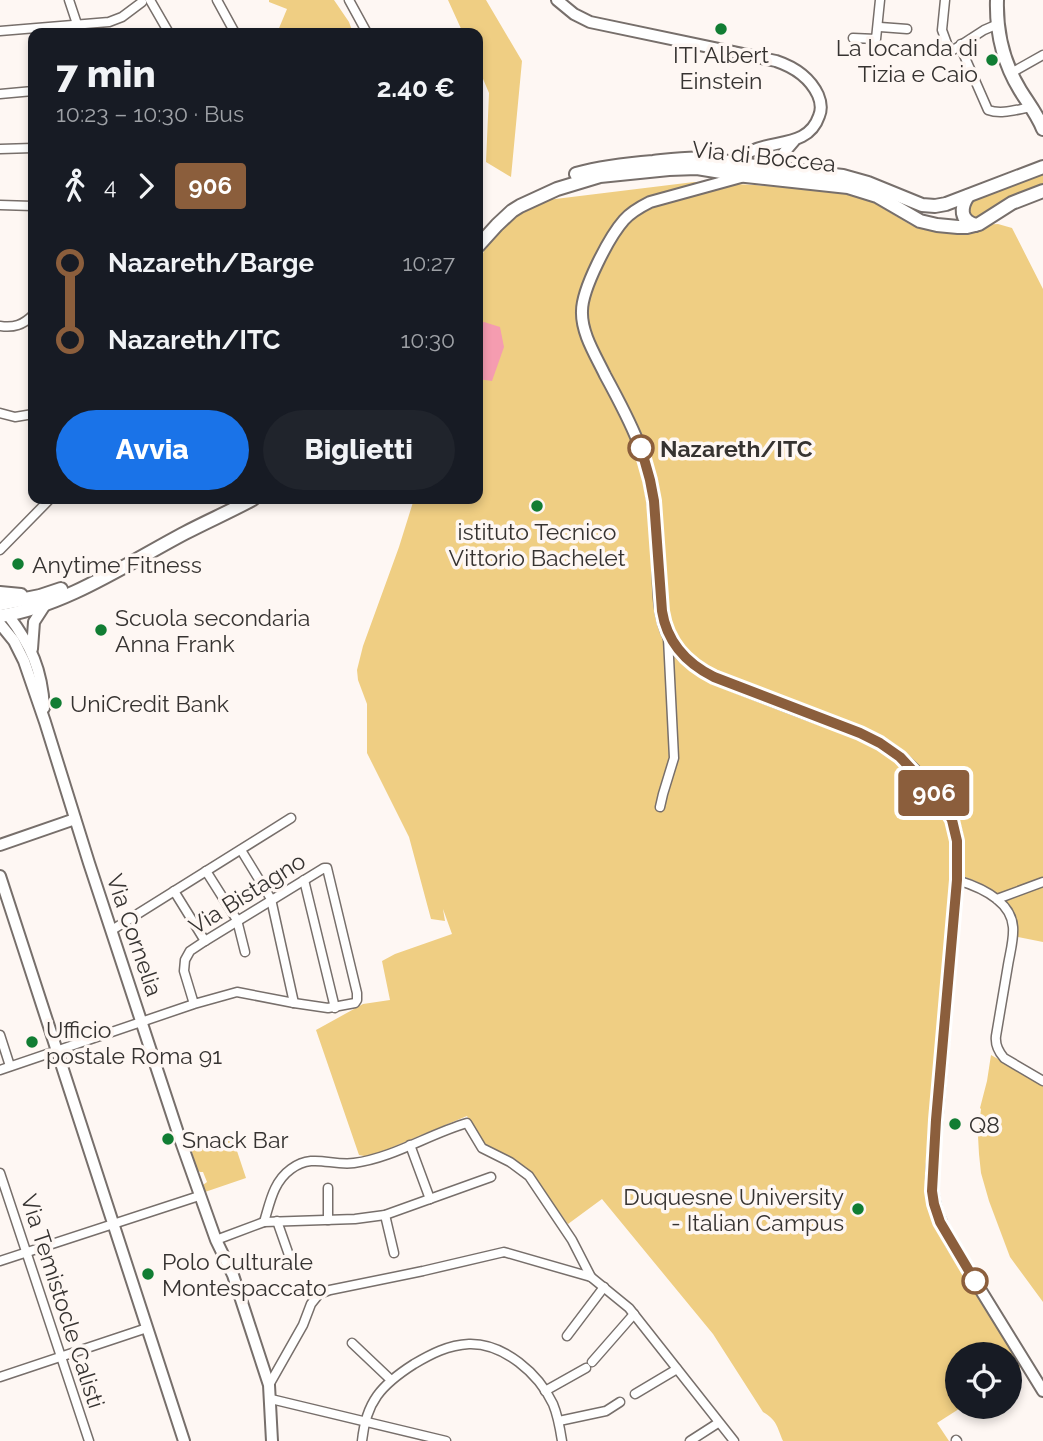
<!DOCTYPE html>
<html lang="it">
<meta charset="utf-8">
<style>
:root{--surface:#171b24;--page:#20242c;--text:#f1f3f6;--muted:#9ea1a6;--accent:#1a73e8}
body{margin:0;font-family:Raleway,sans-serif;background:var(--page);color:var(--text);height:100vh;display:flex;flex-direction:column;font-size:26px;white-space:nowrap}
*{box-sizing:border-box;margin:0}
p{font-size:23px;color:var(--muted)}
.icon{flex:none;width:38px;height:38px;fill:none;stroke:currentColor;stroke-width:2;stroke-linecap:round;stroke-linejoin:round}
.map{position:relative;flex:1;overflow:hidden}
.panel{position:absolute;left:28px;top:28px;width:455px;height:476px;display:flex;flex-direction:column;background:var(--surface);border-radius:14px;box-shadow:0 4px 10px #0003}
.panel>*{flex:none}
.badge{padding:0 14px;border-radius:5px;font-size:24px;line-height:46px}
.fabs{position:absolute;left:945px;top:1342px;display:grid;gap:14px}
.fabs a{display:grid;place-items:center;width:77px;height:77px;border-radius:50%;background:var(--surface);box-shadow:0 4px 10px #0003;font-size:35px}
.map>.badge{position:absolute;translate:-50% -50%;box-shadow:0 0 0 4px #fff}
.legs{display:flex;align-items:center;gap:10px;height:77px;padding:0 28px;font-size:23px}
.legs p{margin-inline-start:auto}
.overview{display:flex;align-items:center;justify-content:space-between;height:119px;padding:0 28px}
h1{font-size:38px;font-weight:800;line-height:52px}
.primary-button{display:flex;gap:14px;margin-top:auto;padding:14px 28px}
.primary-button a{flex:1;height:80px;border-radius:42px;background:var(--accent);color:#fff;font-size:28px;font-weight:800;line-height:80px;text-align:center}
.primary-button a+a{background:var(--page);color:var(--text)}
ul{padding:0 28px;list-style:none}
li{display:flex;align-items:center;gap:24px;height:77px;font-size:26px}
li i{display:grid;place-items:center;width:10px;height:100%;margin:0 9px;background:currentColor}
li i::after{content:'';width:18px;height:18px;margin:-9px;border:5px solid;border-radius:50%;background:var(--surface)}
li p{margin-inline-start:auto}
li:first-child i{background:linear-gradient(#0000 50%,currentColor 0)}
li:last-child i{background:linear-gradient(currentColor 50%,#0000 0)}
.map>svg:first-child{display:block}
.green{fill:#efce83}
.water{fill:#f59cb0}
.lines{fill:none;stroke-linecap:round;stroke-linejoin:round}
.minor-casing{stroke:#776f6b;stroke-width:11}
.tertiary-casing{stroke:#776f6b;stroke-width:14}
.secondary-casing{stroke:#776f6b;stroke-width:16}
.minor{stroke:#fff;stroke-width:8}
.tertiary{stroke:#fff;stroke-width:10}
.secondary{stroke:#fff;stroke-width:12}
.line-1-casing{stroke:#fff;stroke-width:16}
.line-1{stroke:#8b5e3c;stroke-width:10}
.poi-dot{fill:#117d33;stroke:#fef7f3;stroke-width:2.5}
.stop-1-dot{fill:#fff;stroke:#8b5e3c;stroke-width:3.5}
.labels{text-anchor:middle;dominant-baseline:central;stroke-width:7;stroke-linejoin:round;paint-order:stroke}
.poi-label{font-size:23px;fill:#363331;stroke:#fef7f3;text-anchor:start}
.street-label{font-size:23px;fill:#363331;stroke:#fef7f3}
.stop-label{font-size:23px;font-weight:bold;fill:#363331;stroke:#fef7f3;text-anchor:start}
</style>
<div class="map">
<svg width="1043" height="1441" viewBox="0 0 1043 1441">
<rect width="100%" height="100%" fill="#fef7f3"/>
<g class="green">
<polygon points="269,0 334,0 349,22 353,33 277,33 287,9 269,2"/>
<polygon points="448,0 486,0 522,61 511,177 486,162 489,93 478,67 478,33 463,33"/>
<polygon points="1043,174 1043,185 973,222 966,207 973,200"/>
<path d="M694 182 755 185 840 191 869 200 911 225 920 228 998 224 1012 228 1043 289V942L1018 937C1017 928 1017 917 1012 909 1000 889 975 881 955 873L927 1190 929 1202 938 1226 1023 1365 1010 1375V1354H957V1407H962L937 1423 949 1441H783C777 1427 777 1420 763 1412L713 1334 602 1199 568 1224 526 1167 484 1145 467 1116 369 1157 359 1155 316 1030 363 1004 390 1000 382 961 395 954 452 934 443 909 445 921 431 919 409 837 367 753V704L358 680 357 670 363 646 399 547 414 499H478V268L486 245 507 222 530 207 547 200Z"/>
<polygon points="991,1055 1043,1085 1043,1302 1010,1257 989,1201 981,1173 979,1154 978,1136 981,1109 980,1108 987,1081"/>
<polygon points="231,1133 246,1178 205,1192 203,1185 207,1182 203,1172 200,1172 197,1170 191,1149 193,1145"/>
</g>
<polygon class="water" points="484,322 500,327 504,347 492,381 478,379 478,324"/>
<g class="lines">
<defs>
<g id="minor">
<polyline points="69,0 77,24 78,33"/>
<polyline points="150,0 169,33"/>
<polyline points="217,0 235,33"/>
<polyline points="349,0 367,33"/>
<polyline points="945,0 942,30 950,52 984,30 998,24"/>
<polyline points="880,27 907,29"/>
<polyline points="0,31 109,22 122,17 142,2"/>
<polyline points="853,38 876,39 880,0"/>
<path d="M961 44 963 53 988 110C1002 115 1018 109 1032 107"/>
<polyline points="1011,73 1043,55"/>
<polyline points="0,94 33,91"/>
<polyline points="0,149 33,148"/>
<polyline points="0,205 33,206"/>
<path d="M0 326C14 328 23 325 33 315"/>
<polyline points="0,413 15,417 33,414"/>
<polyline points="0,550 50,499"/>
<polyline points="660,807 663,794 674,758 668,638"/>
<polyline points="241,850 271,899 294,1003"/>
<polyline points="206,871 237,920 245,952"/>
<polyline points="304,880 335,1008"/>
<path d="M957 880C980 887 1011 900 1013 927 1014 939 1010 953 1008 965 1004 988 1000 1012 996 1036 995 1044 998 1051 1004 1058L1043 1081"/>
<polyline points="174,891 205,941"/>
<polyline points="997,899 1043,882"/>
<polyline points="112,930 291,818"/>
<polyline points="0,1035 10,1066"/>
<polyline points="0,1070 194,1004 184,971 185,960 190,951 205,941 324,868 327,868 357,993 357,1000 355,1003 328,1008 294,1003 237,992 194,1004"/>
<polyline points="410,1145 430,1199"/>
<polyline points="0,1173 89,1441"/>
<polyline points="328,1188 328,1220"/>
<polyline points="385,1215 394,1253"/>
<polyline points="277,1221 290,1258"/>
<path d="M264 1222C270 1203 273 1182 291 1169 313 1153 330 1166 354 1163 393 1158 429 1134 467 1123L482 1148 510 1162 529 1176 572 1240 591 1277"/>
<polyline points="216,1240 264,1222 355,1219 385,1215 491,1177"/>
<polyline points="0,1261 199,1196"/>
<polyline points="567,1336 604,1287"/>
<polyline points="352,1343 391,1380"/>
<polyline points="592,1362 634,1314"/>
<polyline points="0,1377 147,1328"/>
<polyline points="269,1385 303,1325 311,1304 319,1294 330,1290 423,1271 504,1252 591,1277 629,1308 734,1441"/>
<polyline points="545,1391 586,1368"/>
<polyline points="635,1394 677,1369"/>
<polyline points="271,1399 446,1441"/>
<polyline points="559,1421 606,1411 620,1402"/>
<polyline points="956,1440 957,1441"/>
<path d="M362 1441C366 1402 381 1385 414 1364 431 1354 448 1345 469 1344 504 1343 539 1374 553 1404 558 1416 560 1428 562 1441"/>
<polyline points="690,1441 718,1423"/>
</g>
<g id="tertiary">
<path d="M557 0 574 14 590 22 776 61C794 67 810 78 818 95 821 102 822 109 819 116 809 146 777 140 754 150 745 153 738 159 730 165"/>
<polyline points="777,169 782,155 794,141"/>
<path d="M741 177 650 202C640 207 631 212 624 220 609 237 582 289 582 311 581 333 596 356 605 375 617 397 629 419 638 442 653 479 656 516 658 556 659 583 657 614 670 639 679 656 697 668 714 677 745 690 777 702 808 714 833 723 860 731 882 744 908 760 942 795 953 823 958 837 958 851 958 865L932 1174C931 1202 938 1218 951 1242L1043 1391"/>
<path d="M8 615C31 645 42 670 44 708"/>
<polyline points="0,624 14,641 24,661 45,722 89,863 180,1139 216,1240 233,1275 269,1385 272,1441"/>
<polyline points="32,649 34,622 45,605"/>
<polyline points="0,845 75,819"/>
<polyline points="0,876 184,1441"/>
</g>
<g id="secondary">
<path d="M997 0C996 33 1003 62 1020 90 1028 103 1037 114 1043 129"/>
<path d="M576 174C601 167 627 164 653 162 671 160 690 157 708 159L761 167 843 176 868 183 922 205 935 206 946 204 1043 167"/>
<path d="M968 196C960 208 960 220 975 225"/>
<polyline points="478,246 497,225 512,211 520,206 557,189 600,176 669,169 697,168 746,176 848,187 877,196 920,221 937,225 958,227 967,227 979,224 1012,203 1043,191"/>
<polyline points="0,593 21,595"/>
<polyline points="0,604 40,596 61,589"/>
<path d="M0 616C65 606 128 563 185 533 208 521 231 511 253 499"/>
</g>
</defs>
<use href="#minor" class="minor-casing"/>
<use href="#tertiary" class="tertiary-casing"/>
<use href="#secondary" class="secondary-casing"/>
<use href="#minor" class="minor"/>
<use href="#tertiary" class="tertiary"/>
<use href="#secondary" class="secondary"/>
</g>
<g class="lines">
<defs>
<path id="line-1" d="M641 448 650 480 654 501 662 611C667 643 686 663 714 677L860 733 880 743 900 757 930 789 943 805 952 820 957 841V880L936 1120 932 1191 934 1204 940 1222 975 1281"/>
</defs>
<use href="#line-1" class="line-1-casing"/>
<use href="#line-1" class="line-1"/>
</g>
<g class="poi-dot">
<circle cx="721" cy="29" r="7"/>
<circle cx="992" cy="60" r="7"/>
<circle cx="537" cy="506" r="7"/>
<circle cx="18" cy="564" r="7"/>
<circle cx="101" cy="630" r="7"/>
<circle cx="56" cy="703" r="7"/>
<circle cx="32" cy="1042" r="7"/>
<circle cx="955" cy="1124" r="7"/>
<circle cx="168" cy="1139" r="7"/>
<circle cx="858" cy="1209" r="7"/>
<circle cx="148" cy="1274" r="7"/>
</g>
<g class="stop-1-dot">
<circle cx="641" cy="448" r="12"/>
<circle cx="975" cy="1281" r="12"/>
</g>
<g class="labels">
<g class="poi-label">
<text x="978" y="47" text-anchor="end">La locanda di<tspan x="978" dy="26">Tizia e Caio</tspan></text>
<text x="721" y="54" text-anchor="middle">ITI Albert<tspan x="721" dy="26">Einstein</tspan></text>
<text x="537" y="531" text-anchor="middle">istituto Tecnico<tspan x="537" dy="26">Vittorio Bachelet</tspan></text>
<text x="32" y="564">Anytime Fitness</text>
<text x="115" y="617">Scuola secondaria<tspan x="115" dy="26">Anna Frank</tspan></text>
<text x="70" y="703">UniCredit Bank</text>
<text x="46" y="1029">Ufficio<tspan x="46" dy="26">postale Roma 91</tspan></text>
<text x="969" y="1124">Q8</text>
<text x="182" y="1139">Snack Bar</text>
<text x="844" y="1196" text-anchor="end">Duquesne University<tspan x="844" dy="26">- Italian Campus</tspan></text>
<text x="162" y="1261">Polo Culturale<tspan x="162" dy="26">Montespaccato</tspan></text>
</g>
<g class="street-label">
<text transform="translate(764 156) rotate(6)">Via di Boccea</text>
<text transform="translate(247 893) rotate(-32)">Via Bistagno</text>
<text transform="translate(135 935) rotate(71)">Via Cornelia</text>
<text transform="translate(63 1301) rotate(72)">Via Temistocle Calisti</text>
</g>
<g class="stop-label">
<text x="660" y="448">Nazareth/ITC</text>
</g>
</g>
</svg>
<div class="fabs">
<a><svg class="icon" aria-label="locate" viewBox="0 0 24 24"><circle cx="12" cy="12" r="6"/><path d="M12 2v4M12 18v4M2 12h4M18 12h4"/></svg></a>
</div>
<b class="badge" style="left:934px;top:793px;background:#8b5e3c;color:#fff">906</b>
<section class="panel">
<div class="overview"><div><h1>7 min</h1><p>10:23 – 10:30 · Bus</p></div><b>2.40 €</b></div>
<div class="legs"><svg class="icon" aria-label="walk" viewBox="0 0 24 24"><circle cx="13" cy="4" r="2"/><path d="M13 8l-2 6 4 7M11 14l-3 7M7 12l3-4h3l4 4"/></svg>4<svg class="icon" aria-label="forward" viewBox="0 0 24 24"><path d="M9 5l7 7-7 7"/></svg><b class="badge" style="background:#8b5e3c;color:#fff">906</b></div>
<ul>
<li><i style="color:#8b5e3c"></i><b>Nazareth/Barge</b><p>10:27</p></li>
<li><i style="color:#8b5e3c"></i><b>Nazareth/ITC</b><p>10:30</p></li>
</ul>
<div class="primary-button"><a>Avvia</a><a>Biglietti</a></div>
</section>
</div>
